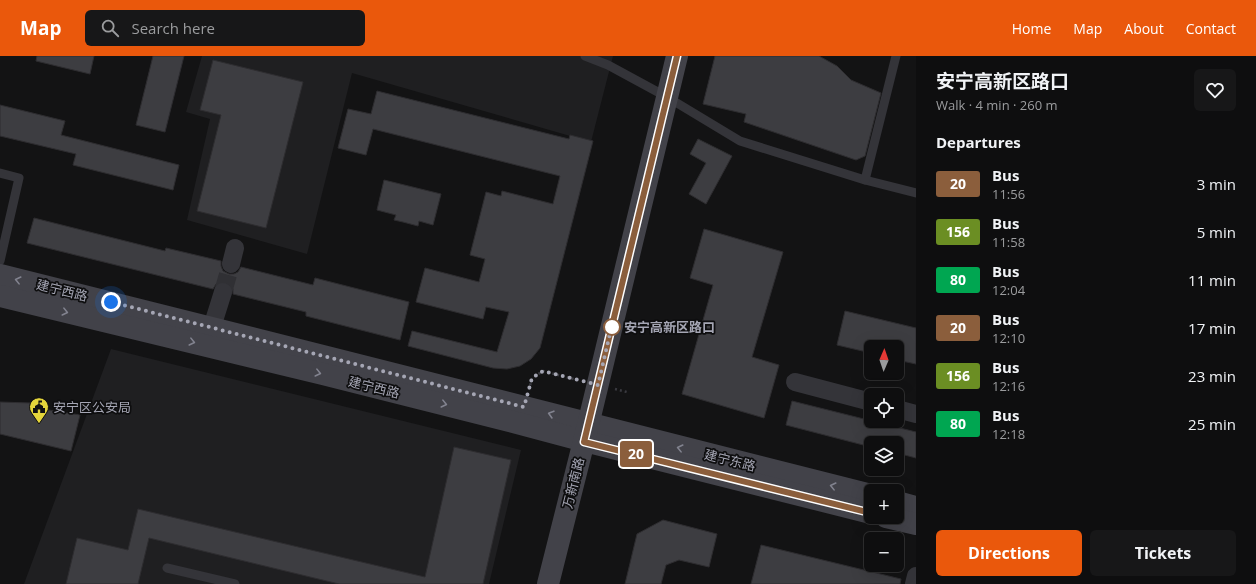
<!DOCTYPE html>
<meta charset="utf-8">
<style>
:root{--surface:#0e0e0f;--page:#171718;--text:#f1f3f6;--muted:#9b9c9e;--line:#2e2e2f;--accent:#ea580c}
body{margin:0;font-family:"Open Sans","Noto Sans SC",sans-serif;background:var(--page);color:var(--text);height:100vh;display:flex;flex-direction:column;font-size:15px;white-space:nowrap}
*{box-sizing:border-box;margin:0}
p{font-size:13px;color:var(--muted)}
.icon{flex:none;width:22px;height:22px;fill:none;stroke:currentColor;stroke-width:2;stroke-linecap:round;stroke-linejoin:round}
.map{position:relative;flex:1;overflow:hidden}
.side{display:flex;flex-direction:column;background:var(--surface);width:340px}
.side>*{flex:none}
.badge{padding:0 8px;border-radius:3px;font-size:14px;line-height:26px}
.needle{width:26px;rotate:2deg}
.fabs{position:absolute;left:864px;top:284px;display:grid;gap:8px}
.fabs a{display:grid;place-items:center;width:40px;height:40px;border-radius:6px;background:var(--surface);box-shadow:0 4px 16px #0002,0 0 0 1px var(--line);font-size:20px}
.you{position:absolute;width:20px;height:20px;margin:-10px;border:3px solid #fff;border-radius:50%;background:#1a73e8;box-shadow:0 0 0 6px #1a73e833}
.map>.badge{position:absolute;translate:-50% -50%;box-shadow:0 0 0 2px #fff}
h2{padding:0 20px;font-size:15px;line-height:36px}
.round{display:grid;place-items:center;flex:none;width:42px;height:42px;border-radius:6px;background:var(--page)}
.summary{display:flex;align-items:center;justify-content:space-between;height:68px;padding:0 20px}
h1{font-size:19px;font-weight:700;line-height:30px}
.cta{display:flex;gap:8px;margin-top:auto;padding:8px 20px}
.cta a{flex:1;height:46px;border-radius:6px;background:var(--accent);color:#fff;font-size:16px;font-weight:700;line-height:46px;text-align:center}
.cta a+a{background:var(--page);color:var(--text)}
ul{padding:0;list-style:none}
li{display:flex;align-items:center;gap:12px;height:48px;padding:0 20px}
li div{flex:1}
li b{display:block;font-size:15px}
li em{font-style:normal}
li .badge{min-width:44px;font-weight:700;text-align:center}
header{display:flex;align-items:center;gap:24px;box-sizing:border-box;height:56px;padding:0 20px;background:var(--accent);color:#fff}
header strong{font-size:19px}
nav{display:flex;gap:22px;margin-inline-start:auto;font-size:14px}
.search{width:280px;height:36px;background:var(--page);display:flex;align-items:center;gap:10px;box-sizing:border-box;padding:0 14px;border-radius:6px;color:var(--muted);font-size:15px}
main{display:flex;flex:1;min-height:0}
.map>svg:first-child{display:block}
.built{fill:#1f1f21}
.building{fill:#3d3d41;stroke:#2e2d30}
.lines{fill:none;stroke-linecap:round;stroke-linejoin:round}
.minor-tunnel{stroke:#303034;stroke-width:18;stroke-dasharray:18 9;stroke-linecap:butt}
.path{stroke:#3a3a40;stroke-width:2.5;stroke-dasharray:2 3;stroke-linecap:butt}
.service{stroke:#343439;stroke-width:9}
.minor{stroke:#343439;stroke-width:18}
.secondary{stroke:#424249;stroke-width:22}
.oneway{stroke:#82838f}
.line-casing{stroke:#fff;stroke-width:9}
.line{stroke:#8b5e3c;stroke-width:6}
.walk{stroke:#a5a6b4;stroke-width:4;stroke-dasharray:0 7.2}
.stop-dot{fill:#fff;stroke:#8b5e3c;stroke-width:2}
.labels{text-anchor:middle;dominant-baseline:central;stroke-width:3.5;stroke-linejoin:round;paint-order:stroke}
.street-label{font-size:13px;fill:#a5a6b4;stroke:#0e0e0f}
.stop-label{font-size:13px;font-weight:bold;fill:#a5a6b4;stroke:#0e0e0f;text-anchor:start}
.poi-label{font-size:13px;fill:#a5a6b4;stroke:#0e0e0f;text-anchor:start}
</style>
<header>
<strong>Map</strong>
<div class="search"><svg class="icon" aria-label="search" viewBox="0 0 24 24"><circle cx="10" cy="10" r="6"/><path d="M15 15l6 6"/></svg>Search here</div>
<nav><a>Home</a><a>Map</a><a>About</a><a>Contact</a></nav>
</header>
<main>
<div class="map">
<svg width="916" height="528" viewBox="0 0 916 528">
<rect width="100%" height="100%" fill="#131314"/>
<g class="built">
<polygon points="202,0 613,0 591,86 352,17 307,198 187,164 210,63 186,56"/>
<polygon points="111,293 521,394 489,528 24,528"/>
</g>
<g class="building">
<polygon points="37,0 94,0 90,18 36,5"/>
<polygon points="153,0 184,0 165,76 136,69"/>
<polygon points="715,0 819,0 837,10 851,24 881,37 865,100 856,104 744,66 746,58 703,48"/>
<polygon points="213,4 303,26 266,172 197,155 221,59 200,54"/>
<polygon points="377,35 569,83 570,79 593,85 540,292 531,303 520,310 507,313 493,312 408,290 412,275 497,296 509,256 486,251 483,263 416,246 425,212 479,226 485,203 470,199 486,136 501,140 502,135 553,148 560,120 373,73 366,99 338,92 348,53 371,58"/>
<polygon points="0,49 65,65 61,79 179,109 173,134 73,109 76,98 0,80"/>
<polygon points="698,83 732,100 706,148 689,138 706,107 690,98"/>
<polygon points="384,124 441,138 433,169 419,165 418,170 403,166 394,164 396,159 377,154"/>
<polygon points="34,162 165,195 166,192 221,205 221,210 223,215 229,218 234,218 238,216 241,211 313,229 315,222 409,246 400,284 306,260 306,256 233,238 233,233 231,229 226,226 221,226 216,228 213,233 27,187"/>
<polygon points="704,173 783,196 752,301 779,309 764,362 682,338 713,229 690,222"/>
<polygon points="845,255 916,272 916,308 897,304 897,291 871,291 871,297 837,289"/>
<polygon points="792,345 916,376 916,402 897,397 897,387 871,387 871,391 786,369"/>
<polygon points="0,346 31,347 30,351 80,359 71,395 0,378"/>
<polygon points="454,391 511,404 483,528 339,528 149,482 138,528 66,528 77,482 128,494 138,453 425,521"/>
<polygon points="663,464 717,478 709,511 679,504 666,509 661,528 625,528 637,478"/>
<polygon points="761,489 901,523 900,528 751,528"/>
</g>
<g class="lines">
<polyline class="minor-tunnel" points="223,236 231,208"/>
<g class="path">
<polyline points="615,333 627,336"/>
<polyline points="529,334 532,322 543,315 581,325"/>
</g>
<g class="service">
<polyline points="585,0 608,9 667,41 740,85 865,124 916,137"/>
<polyline points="0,117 19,122 0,205"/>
<polyline points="865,124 896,0"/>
<polyline points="167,512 235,528"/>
</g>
<g class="minor">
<polyline points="231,208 235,192"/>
<polyline points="212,271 223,236"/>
<polyline points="795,326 871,346"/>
<polyline points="897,353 916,358"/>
<polyline points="914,528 916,520"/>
</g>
<g class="secondary">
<path d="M0 219C291 290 580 367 871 439"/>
<polyline points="0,240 323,318 521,368 584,385 871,457"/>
<polyline points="897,446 916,451"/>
<polyline points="886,461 916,468"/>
<polyline points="548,528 588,369 677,0"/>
</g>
</g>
<defs><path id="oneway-chevron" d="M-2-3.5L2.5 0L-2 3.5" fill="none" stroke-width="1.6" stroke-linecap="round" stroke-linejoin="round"/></defs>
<g class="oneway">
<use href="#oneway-chevron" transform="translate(18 224) rotate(-166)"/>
<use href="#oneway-chevron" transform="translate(65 256) rotate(14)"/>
<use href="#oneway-chevron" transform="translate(192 286) rotate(14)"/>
<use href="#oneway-chevron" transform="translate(318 317) rotate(14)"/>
<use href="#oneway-chevron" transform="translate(444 348) rotate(14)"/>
<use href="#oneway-chevron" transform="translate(551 358) rotate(-164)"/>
<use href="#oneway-chevron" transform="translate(680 392) rotate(-166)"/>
<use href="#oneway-chevron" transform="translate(833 430) rotate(-166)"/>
</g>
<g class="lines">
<defs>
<polyline id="line" points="677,0 584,386 871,457"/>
</defs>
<use href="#line" class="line-casing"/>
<use href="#line" class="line"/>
<polyline class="walk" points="111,246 524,351 532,322 543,315 598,329 612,269 612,271"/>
</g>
<defs>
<symbol id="civic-pin" viewBox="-11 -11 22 30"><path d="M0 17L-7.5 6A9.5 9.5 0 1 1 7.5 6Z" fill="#e4d53b" stroke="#0e0e0f"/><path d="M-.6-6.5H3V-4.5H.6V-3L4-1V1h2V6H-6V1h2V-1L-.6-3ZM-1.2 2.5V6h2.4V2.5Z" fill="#111"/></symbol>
</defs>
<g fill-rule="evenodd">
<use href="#civic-pin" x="28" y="340" width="22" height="30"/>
</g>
<circle class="stop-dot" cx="612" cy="271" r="8"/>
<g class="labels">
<g class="street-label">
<text transform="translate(62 234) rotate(14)">建宁西路</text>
<text transform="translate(374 331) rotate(14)">建宁西路</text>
<text transform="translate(730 404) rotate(14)">建宁东路</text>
<text transform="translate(573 427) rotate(-76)">万新南路</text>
</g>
<g class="stop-label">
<text x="624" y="271">安宁高新区路口</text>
</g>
<g class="poi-label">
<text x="53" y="351">安宁区公安局</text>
</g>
</g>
</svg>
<div class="fabs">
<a><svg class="needle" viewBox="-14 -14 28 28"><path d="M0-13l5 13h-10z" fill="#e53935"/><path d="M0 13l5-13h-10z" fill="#9b9c9e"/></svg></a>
<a><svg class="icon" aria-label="locate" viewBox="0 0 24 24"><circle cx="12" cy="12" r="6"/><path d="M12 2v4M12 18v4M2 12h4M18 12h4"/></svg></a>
<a><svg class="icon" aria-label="layers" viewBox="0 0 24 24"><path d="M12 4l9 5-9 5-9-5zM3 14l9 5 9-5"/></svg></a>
<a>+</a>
<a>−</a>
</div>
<div class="you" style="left:111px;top:246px"></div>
<b class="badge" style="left:636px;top:398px;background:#8b5e3c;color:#fff">20</b>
</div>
<section class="side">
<div class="summary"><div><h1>安宁高新区路口</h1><p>Walk · 4 min · 260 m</p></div><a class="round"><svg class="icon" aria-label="heart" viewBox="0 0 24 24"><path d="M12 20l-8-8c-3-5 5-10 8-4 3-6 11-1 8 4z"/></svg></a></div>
<h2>Departures</h2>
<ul>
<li><span class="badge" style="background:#8b5e3c;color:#fff">20</span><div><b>Bus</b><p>11:56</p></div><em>3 min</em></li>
<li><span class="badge" style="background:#6b8e23;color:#fff">156</span><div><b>Bus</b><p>11:58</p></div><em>5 min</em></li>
<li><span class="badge" style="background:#00a651;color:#fff">80</span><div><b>Bus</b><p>12:04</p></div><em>11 min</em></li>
<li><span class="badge" style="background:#8b5e3c;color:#fff">20</span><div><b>Bus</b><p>12:10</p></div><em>17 min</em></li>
<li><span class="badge" style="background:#6b8e23;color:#fff">156</span><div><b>Bus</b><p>12:16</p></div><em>23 min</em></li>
<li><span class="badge" style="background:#00a651;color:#fff">80</span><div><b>Bus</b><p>12:18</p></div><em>25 min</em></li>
</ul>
<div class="cta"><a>Directions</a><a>Tickets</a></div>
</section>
</main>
